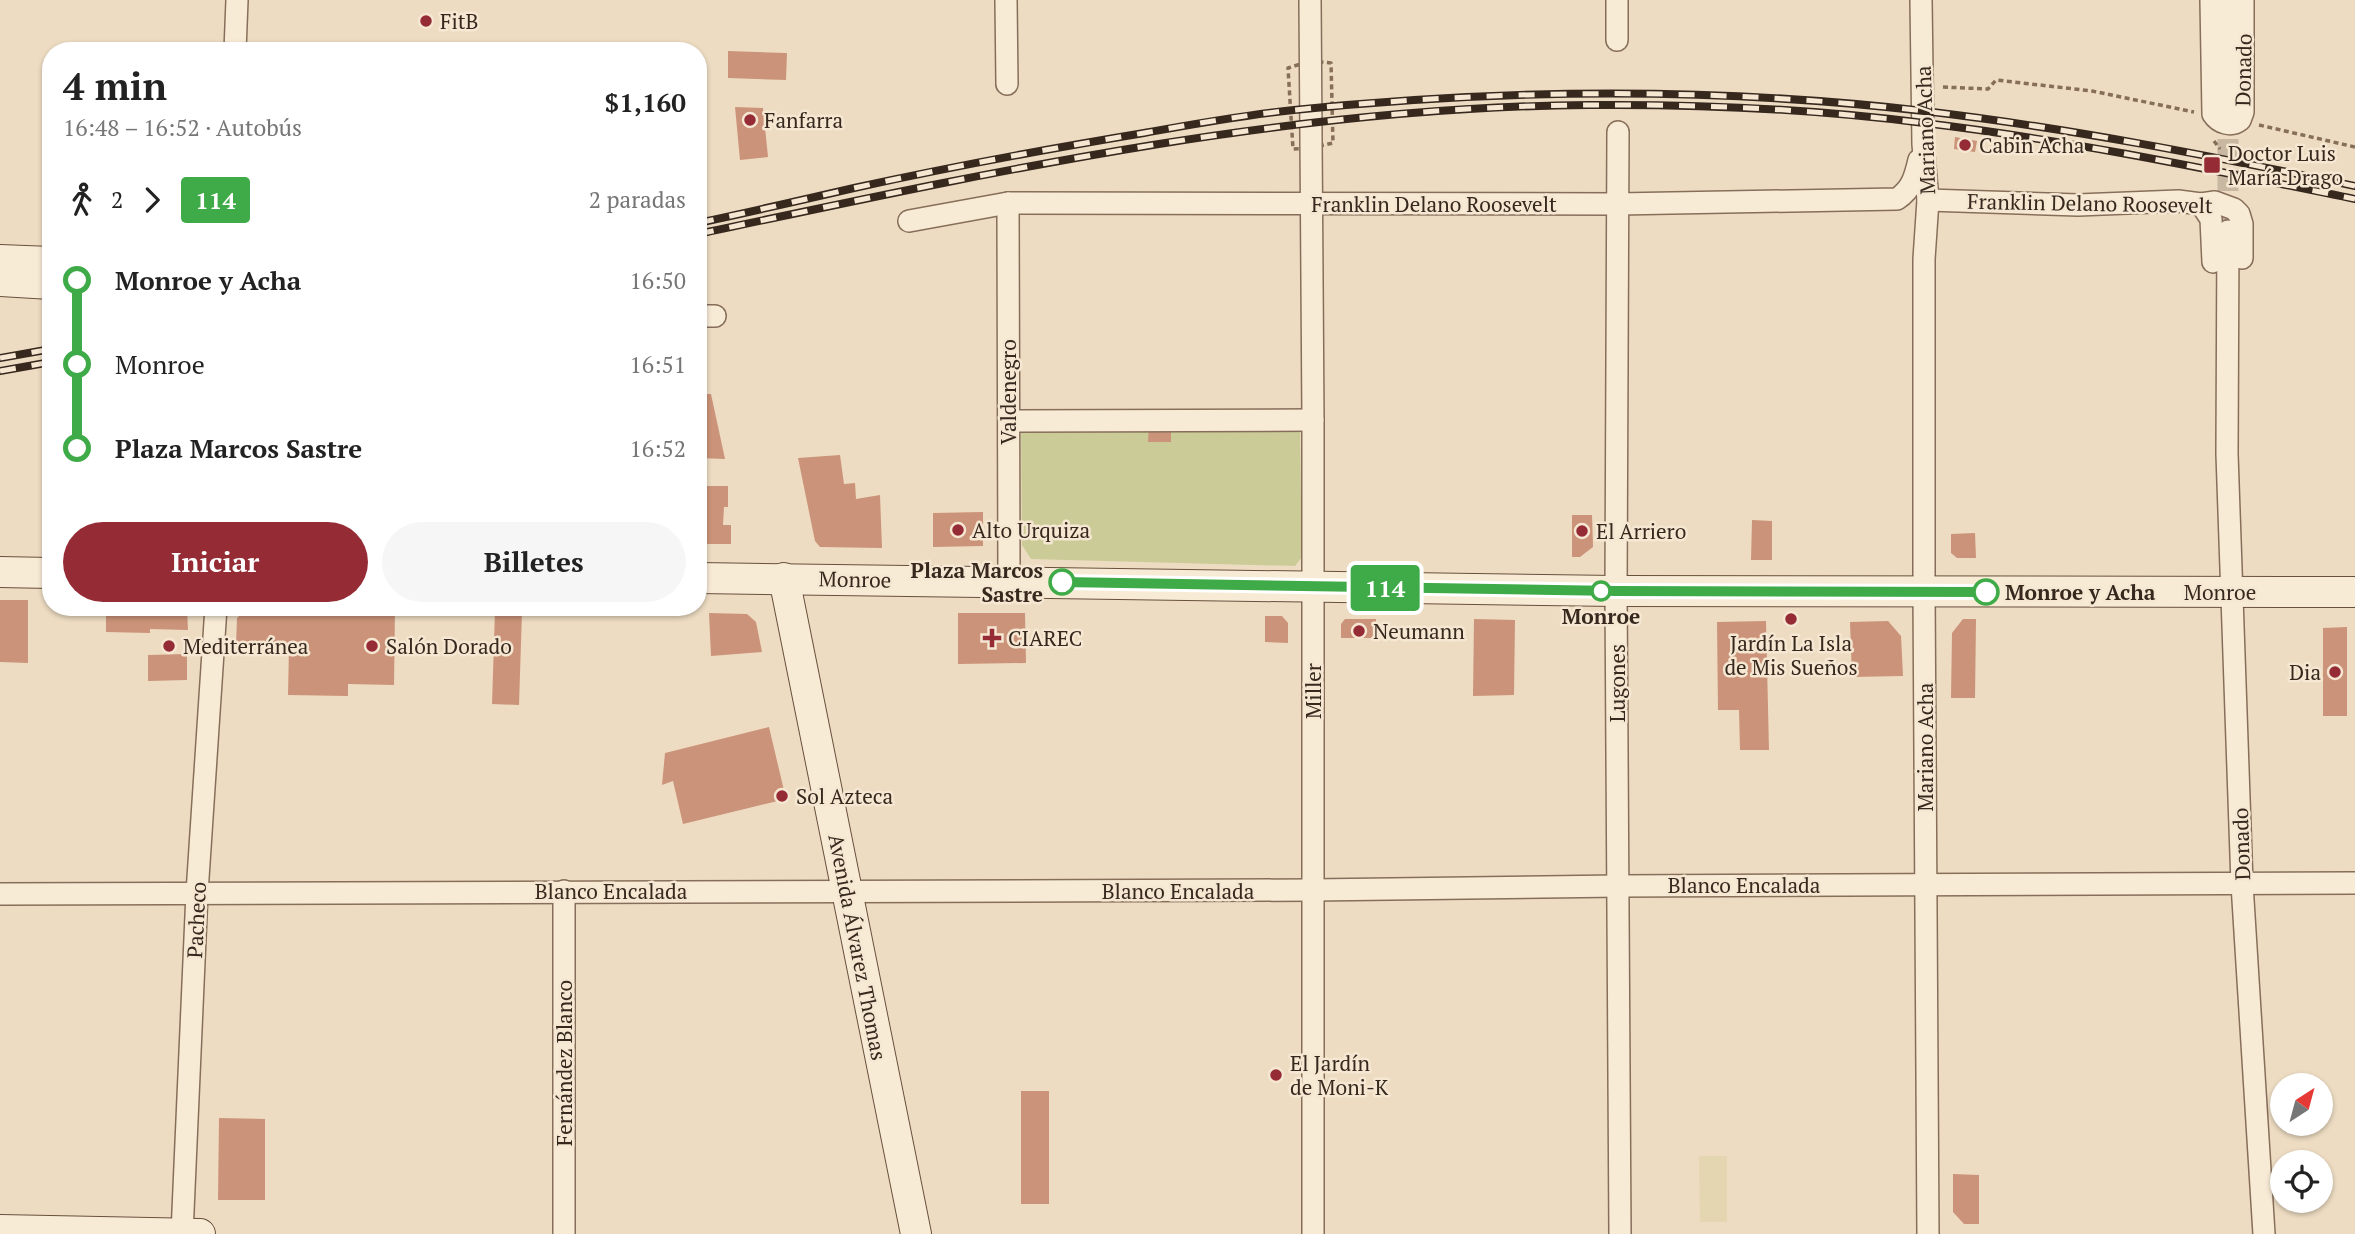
<!DOCTYPE html>
<html lang="es">
<meta charset="utf-8">
<style>
:root{--surface:#fff;--page:#f6f6f6;--text:#222;--muted:#767676;--accent:#952b35}
body{margin:0;font-family:"PT Serif",serif;background:var(--page);color:var(--text);height:100vh;display:flex;flex-direction:column;font-size:26px;white-space:nowrap}
*{box-sizing:border-box;margin:0}
p{font-size:23px;color:var(--muted)}
.icon{flex:none;width:38px;height:38px;fill:none;stroke:currentColor;stroke-width:2;stroke-linecap:round;stroke-linejoin:round}
.map{position:relative;flex:1;overflow:hidden}
.sheet{position:absolute;left:42px;top:42px;width:665px;height:574px;display:flex;flex-direction:column;background:var(--surface);border-radius:28px;box-shadow:0 2px 5px #0004}
.sheet>*{flex:none}
.badge{padding:0 14px;border-radius:5px;font-size:24px;line-height:46px}
.needle{width:46px;rotate:36deg}
.tools{position:absolute;left:2270px;top:1073px;display:grid;gap:14px}
.tools a{display:grid;place-items:center;width:63px;height:63px;border-radius:50%;background:var(--surface);box-shadow:0 2px 5px #0004;font-size:35px}
.map>.badge{position:absolute;translate:-50% -50%;box-shadow:0 0 0 4px #fff}
.legs{display:flex;align-items:center;gap:10px;height:77px;padding:0 21px;font-size:23px}
.legs p{margin-inline-start:auto}
.summary{display:flex;align-items:center;justify-content:space-between;height:119px;padding:0 21px}
h1{font-size:38px;font-weight:700;line-height:52px}
.button{display:flex;gap:14px;margin-top:auto;padding:14px 21px}
.button a{flex:1;height:80px;border-radius:42px;background:var(--accent);color:#fff;font-size:28px;font-weight:700;line-height:80px;text-align:center}
.button a+a{background:var(--page);color:var(--text)}
ul{padding:0 21px;list-style:none}
li{display:flex;align-items:center;gap:24px;height:84px;font-size:26px}
li i{display:grid;place-items:center;width:10px;height:100%;margin:0 9px;background:currentColor}
li i::after{content:'';width:18px;height:18px;margin:-9px;border:5px solid;border-radius:50%;background:var(--surface)}
li p{margin-inline-start:auto}
li:first-child i{background:linear-gradient(#0000 50%,currentColor 0)}
li:last-child i{background:linear-gradient(currentColor 50%,#0000 0)}
.map>svg:first-child{display:block}
.farmland{fill:#e3d6b0}
.green{fill:#cacb97}
.building{fill:#cb9379}
.lines{fill:none;stroke-linecap:round;stroke-linejoin:round}
.street-tunnel{stroke:#c9b8a1;stroke-width:21;stroke-dasharray:21 10;stroke-linecap:butt}
.street-casing{stroke:#876e5a;stroke-width:24}
.secondary-casing{stroke:#694f3d;stroke-width:32}
.path{stroke:#876e5a;stroke-width:3.5;stroke-dasharray:5 3.5;stroke-linecap:butt}
.street{stroke:#f8ebd6;stroke-width:21}
.secondary{stroke:#f8ebd6;stroke-width:30}
.rail-casing{stroke:#37281e;stroke-width:8}
.rail{stroke:#f5e7d2;stroke-width:5;stroke-dasharray:16;stroke-linecap:butt}
.line-1-casing{stroke:#fff;stroke-width:16}
.line-1{stroke:#3fab48;stroke-width:10}
.poi-dot{fill:#952b35;stroke:#f5e7d2;stroke-width:2.5}
.stop-1-dot{fill:#fff;stroke:#3fab48;stroke-width:3.5}
.labels{text-anchor:middle;dominant-baseline:central;stroke-width:5;stroke-linejoin:round;paint-order:stroke}
.poi-label{font-size:21px;fill:#37281e;stroke:#f5e7d2;text-anchor:start}
.street-label{font-size:21px;fill:#37281e;stroke:#f5e7d2}
.stop-label{font-size:21px;font-weight:bold;fill:#37281e;stroke:#f5e7d2;text-anchor:end}
</style>
<div class="map">
<svg width="2355" height="1234" viewBox="0 0 2355 1234">
<rect width="100%" height="100%" fill="#eddcc2"/>
<polygon class="farmland" points="1699,1156 1727,1156 1727,1222 1700,1222"/>
<polygon class="green" points="1021,426 1300,432 1302,557 1295,566 1031,559 1022,545"/>
<g class="building">
<polygon points="728,51 787,53 786,80 728,78"/>
<polygon points="735,107 763,108 768,157 740,160"/>
<polygon points="1955,137 1977,141 1975,152 1954,149"/>
<polygon points="698,394 711,394 725,459 698,458"/>
<polygon points="1149,423 1171,423 1171,442 1148,442"/>
<polygon points="840,455 844,484 855,483 856,499 880,495 882,548 820,547 815,541 798,458"/>
<polygon points="698,486 728,486 728,507 724,507 723,525 731,525 731,544 706,544 706,549 698,549"/>
<polygon points="983,512 983,546 933,547 933,513"/>
<polygon points="1572,515 1592,515 1593,547 1580,557 1572,557"/>
<polygon points="1752,520 1772,521 1772,560 1751,560"/>
<polygon points="1975,533 1976,558 1957,558 1951,553 1951,534"/>
<polygon points="0,600 28,600 28,663 0,662"/>
<polygon points="106,607 187,607 188,630 150,629 150,633 106,632"/>
<polygon points="249,607 395,609 394,685 348,684 348,696 288,695 289,647 236,646 237,618"/>
<polygon points="495,611 522,612 519,705 492,704"/>
<polygon points="709,613 747,614 756,622 762,652 711,656"/>
<polygon points="958,613 1025,613 1026,663 958,664"/>
<polygon points="1265,616 1282,616 1288,623 1288,643 1265,642"/>
<polygon points="1345,619 1376,619 1376,638 1341,638 1341,624"/>
<polygon points="1474,619 1515,620 1514,695 1473,696"/>
<polygon points="1963,619 1976,619 1975,698 1951,698 1952,633"/>
<polygon points="1766,621 1769,750 1740,750 1739,710 1718,710 1717,622"/>
<polygon points="1888,621 1901,636 1903,676 1852,677 1850,622"/>
<polygon points="2347,627 2347,716 2323,716 2323,628"/>
<polygon points="187,654 187,680 148,681 148,655"/>
<polygon points="769,727 786,799 683,824 673,781 662,785 665,753"/>
<rect x="1021" y="1091" width="28" height="113"/>
<polygon points="219,1118 265,1119 265,1200 218,1200"/>
<polygon points="1953,1174 1979,1175 1979,1224 1964,1224 1953,1212"/>
</g>
<g class="lines">
<polyline class="street-tunnel" points="2228,222 2228,109"/>
<defs>
<g id="street">
<polyline points="1006,0 1007,84"/>
<polyline points="1310,0 1313,420 1313,1234"/>
<polyline points="1921,0 1923,144 1928,200 1924,259 1924,591 1928,1234"/>
<path d="M2211 0 2213 114C2219 123 2231 127 2240 120L2243 112V0"/>
<polyline points="2227,0 2228,109"/>
<polyline points="1617,40 1617,0"/>
<polyline points="235,51 237,0"/>
<polyline points="1618,132 1616,591 1620,1234"/>
<polyline points="1928,200 2078,205 2178,201 2201,204 2215,202 2234,209 2239,214 2242,224 2242,258"/>
<polyline points="1008,203 1009,581"/>
<polyline points="2201,204 2211,219 2213,262"/>
<path d="M909 221 1008 203 1618 204 1897 199C1912 189 1915 177 1919 160"/>
<polyline points="2228,231 2227,454 2242,884 2264,1234"/>
<polyline points="698,316 715,316"/>
<polyline points="1009,421 1313,420"/>
<polyline points="564,891 564,1234"/>
<polyline points="0,894 1313,890 1619,886 2355,883"/>
<polyline points="182,1234 197,893 216,607"/>
</g>
<g id="secondary">
<polyline points="0,260 51,262"/>
<polyline points="0,281 51,284"/>
<polyline points="0,572 51,573"/>
<polyline points="698,578 1616,591 2355,592"/>
<polyline points="784,578 916,1234"/>
<polyline points="0,1230 200,1234"/>
</g>
</defs>
<use href="#street" class="street-casing"/>
<use href="#secondary" class="secondary-casing"/>
<g class="path">
<polygon points="1310,61 1331,63 1333,143 1311,148 1293,149 1288,68"/>
<polyline points="1943,87 1988,89 1996,80 2092,91 2194,112"/>
<polyline points="2259,125 2355,147"/>
<polyline points="2214,141 2220,149"/>
</g>
<use href="#street" class="street"/>
<use href="#secondary" class="secondary"/>
<defs>
<g id="rail">
<path d="M698 223C750 212 802 200 854 188 950 167 1047 149 1144 133 1194 124 1243 115 1294 110 1502 89 1715 87 1924 111 2069 128 2212 156 2355 186"/>
<path d="M698 234C991 172 1287 107 1588 105 1699 104 1813 109 1924 123 2069 140 2212 170 2355 199"/>
<polyline points="0,358 51,349"/>
<polyline points="0,371 51,362"/>
</g>
</defs>
<use href="#rail" class="rail-casing"/>
<use href="#rail" class="rail"/>
</g>
<g class="lines">
<defs>
<polyline id="line-1" points="1062,582 1616,591 1986,592"/>
</defs>
<use href="#line-1" class="line-1-casing"/>
<use href="#line-1" class="line-1"/>
</g>
<g class="poi-dot">
<circle cx="426" cy="21" r="7"/>
<circle cx="750" cy="120" r="7"/>
<circle cx="1965" cy="145" r="7"/>
<rect x="2203" y="156" width="18" height="18" rx="3.5"/>
<circle cx="958" cy="530" r="7"/>
<circle cx="1582" cy="531" r="7"/>
<circle cx="1791" cy="619" r="7"/>
<circle cx="1359" cy="631" r="7"/>
<path d="M988.5 627.5h7v7h7v7h-7v7h-7v-7h-7v-7h7z"/>
<circle cx="169" cy="646" r="7"/>
<circle cx="372" cy="646" r="7"/>
<circle cx="2335" cy="672" r="7"/>
<circle cx="782" cy="796" r="7"/>
<circle cx="1276" cy="1075" r="7"/>
</g>
<g class="stop-1-dot">
<circle cx="1062" cy="582" r="12"/>
<circle cx="1601" cy="591" r="9"/>
<circle cx="1986" cy="592" r="12"/>
</g>
<g class="labels">
<g class="poi-label">
<text x="440" y="21">FitB</text>
<text x="764" y="120">Fanfarra</text>
<text x="1979" y="145">Cabin Acha</text>
<text x="2228" y="153">Doctor Luis<tspan x="2228" dy="24">María Drago</tspan></text>
<text x="972" y="530">Alto Urquiza</text>
<text x="1596" y="531">El Arriero</text>
<text x="1373" y="631">Neumann</text>
<text x="1008" y="638">CIAREC</text>
<text x="1791" y="643" text-anchor="middle">Jardín La Isla<tspan x="1791" dy="24">de Mis Sueños</tspan></text>
<text x="183" y="646">Mediterránea</text>
<text x="386" y="646">Salón Dorado</text>
<text x="2321" y="672" text-anchor="end">Dia</text>
<text x="796" y="796">Sol Azteca</text>
<text x="1290" y="1063">El Jardín<tspan x="1290" dy="24">de Moni-K</tspan></text>
</g>
<g class="street-label">
<text transform="translate(2243 70) rotate(-89)">Donado</text>
<text transform="translate(1925 130) rotate(-92)">Mariano Acha</text>
<text transform="translate(2090 203) rotate(1)">Franklin Delano Roosevelt</text>
<text x="1434" y="204">Franklin Delano Roosevelt</text>
<text transform="translate(1008 392) rotate(-90)">Valdenegro</text>
<text transform="translate(855 579) rotate(1)">Monroe</text>
<text x="2220" y="592">Monroe</text>
<text transform="translate(1617 683) rotate(-90)">Lugones</text>
<text transform="translate(1313 691) rotate(-90)">Miller</text>
<text transform="translate(1925 747) rotate(-90)">Mariano Acha</text>
<text transform="translate(2241 844) rotate(-92)">Donado</text>
<text x="1744" y="885">Blanco Encalada</text>
<text x="611" y="891">Blanco Encalada</text>
<text x="1178" y="891">Blanco Encalada</text>
<text transform="translate(196 920) rotate(-87)">Pacheco</text>
<text transform="translate(858 947) rotate(79)">Avenida Álvarez Thomas</text>
<text transform="translate(564 1063) rotate(-90)">Fernández Blanco</text>
</g>
<g class="stop-label">
<text x="1043" y="570">Plaza Marcos<tspan x="1043" dy="24">Sastre</tspan></text>
<text x="2005" y="592" text-anchor="start">Monroe y Acha</text>
<text x="1601" y="616" text-anchor="middle">Monroe</text>
</g>
</g>
</svg>
<div class="tools">
<a><svg class="needle" viewBox="-14 -14 28 28"><path d="M0-13l5 13h-10z" fill="#e53935"/><path d="M0 13l5-13h-10z" fill="#767676"/></svg></a>
<a><svg class="icon" aria-label="locate" viewBox="0 0 24 24"><circle cx="12" cy="12" r="6"/><path d="M12 2v4M12 18v4M2 12h4M18 12h4"/></svg></a>
</div>
<b class="badge" style="left:1385px;top:588px;background:#3fab48;color:#fff">114</b>
<section class="sheet">
<div class="summary"><div><h1>4 min</h1><p>16:48 – 16:52 · Autobús</p></div><b>$1,160</b></div>
<div class="legs"><svg class="icon" aria-label="walk" viewBox="0 0 24 24"><circle cx="13" cy="4" r="2"/><path d="M13 8l-2 6 4 7M11 14l-3 7M7 12l3-4h3l4 4"/></svg>2<svg class="icon" aria-label="forward" viewBox="0 0 24 24"><path d="M9 5l7 7-7 7"/></svg><b class="badge" style="background:#3fab48;color:#fff">114</b><p>2 paradas</p></div>
<ul>
<li><i style="color:#3fab48"></i><b>Monroe y Acha</b><p>16:50</p></li>
<li><i style="color:#3fab48"></i><span>Monroe</span><p>16:51</p></li>
<li><i style="color:#3fab48"></i><b>Plaza Marcos Sastre</b><p>16:52</p></li>
</ul>
<div class="button"><a>Iniciar</a><a>Billetes</a></div>
</section>
</div>
